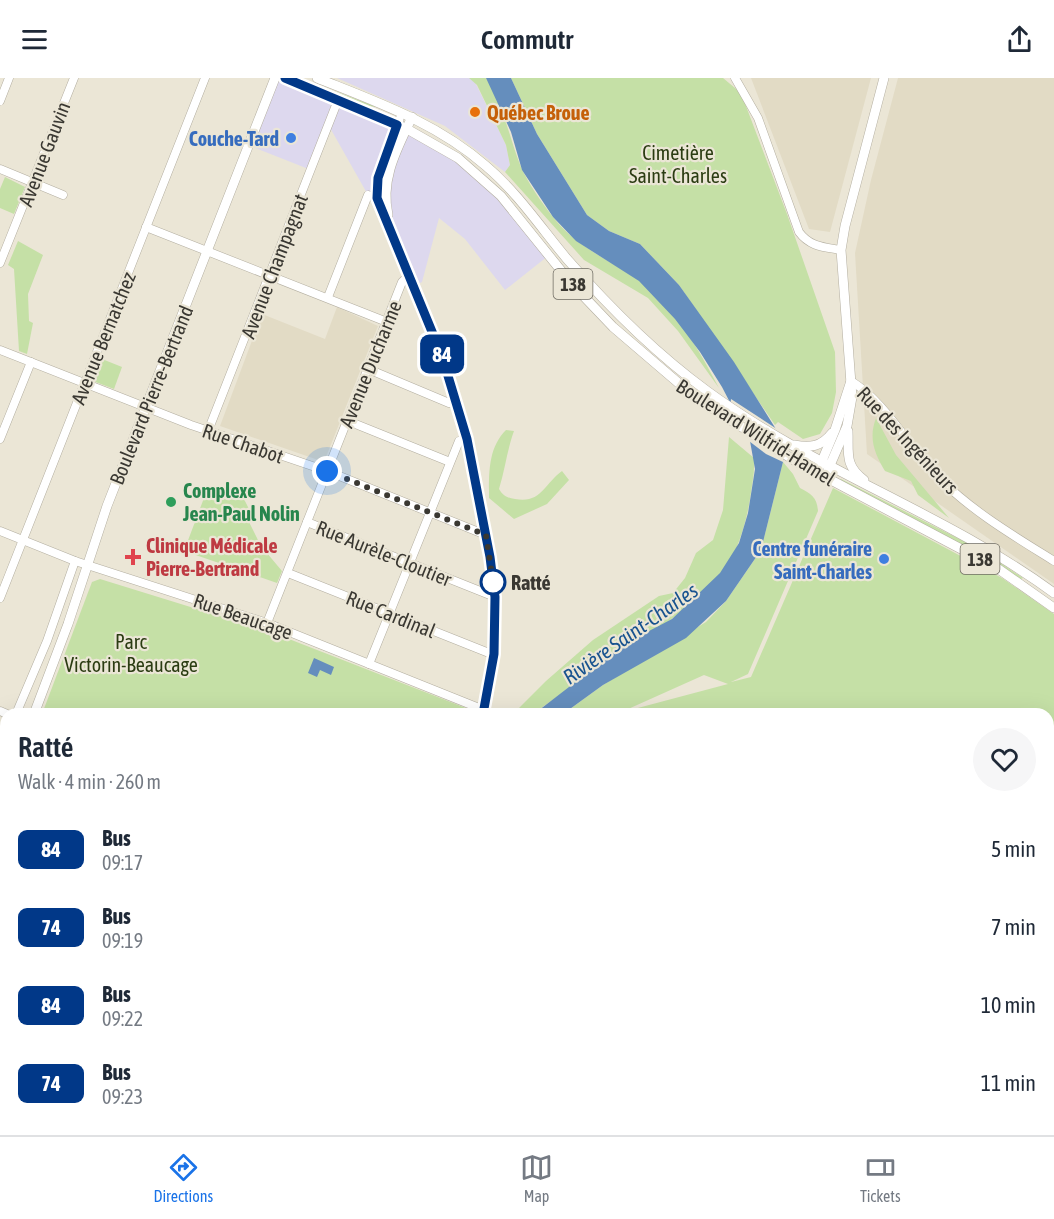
<!DOCTYPE html>
<meta charset="utf-8">
<style>
:root{--surface:#fff;--page:#f6f6f7;--text:#1f2937;--muted:#747a83;--line:#e0e1e3;--accent:#1a73e8}
body{margin:0;font-family:"Asap Condensed",sans-serif;background:var(--page);color:var(--text);height:100vh;display:flex;flex-direction:column;font-size:22px;white-space:nowrap}
*{box-sizing:border-box;margin:0}
p{font-size:20px;color:var(--muted)}
.icon{flex:none;width:33px;height:33px;fill:none;stroke:currentColor;stroke-width:2;stroke-linecap:round;stroke-linejoin:round}
.map{position:relative;flex:1;overflow:hidden}
.side{position:absolute;left:0px;top:630px;width:1054px;height:428px;display:flex;flex-direction:column;background:var(--surface);border-radius:18px 18px 0 0;box-shadow:0 6px 24px #0002}
.side>*{flex:none}
.badge{padding:0 12px;border-radius:9px;font-size:21px;line-height:39px}
.you{position:absolute;width:30px;height:30px;margin:-15px;border:4px solid #fff;border-radius:50%;background:#1a73e8;box-shadow:0 0 0 9px #1a73e833}
.map>.badge{position:absolute;translate:-50% -50%;box-shadow:0 0 0 3px #fff}
.round{display:grid;place-items:center;flex:none;width:63px;height:63px;border-radius:32px;background:var(--page)}
.overview{display:flex;align-items:center;justify-content:space-between;height:102px;padding:0 18px}
h1{font-size:28px;font-weight:600;line-height:45px}
ul{padding:0;list-style:none}
li{display:flex;align-items:center;gap:18px;height:78px;padding:0 18px}
li div{flex:1}
li b{display:block;font-size:22px}
li em{font-style:normal}
li .badge{min-width:66px;font-weight:700;text-align:center}
header{display:flex;justify-content:space-between;align-items:center;height:78px;padding:0 18px;background:var(--surface);font-size:27px;font-weight:600}
.dock{display:flex;justify-content:space-around;align-items:center;height:84px;border-top:2px solid var(--line);background:var(--surface);font-size:16px;color:var(--muted)}
.dock a{display:grid;justify-items:center;gap:3px}
.dock .active{color:var(--accent)}
.map>svg:first-child{display:block}
.commercial{fill:#ddd8ee}
.built{fill:#e2dbc5}
.green{fill:#c5e0a6}
.water{fill:#658ebd}
.pier{fill:#ebe6d6}
.lines{fill:none;stroke-linecap:round;stroke-linejoin:round}
.minor-casing{stroke:#b3aea0;stroke-width:9}
.major-casing{stroke:#b3aea0;stroke-width:10}
.minor{stroke:#fff;stroke-width:8}
.major{stroke:#fff;stroke-width:9}
.rail{stroke:#88857b;stroke-width:1.5;stroke-dasharray:9 4.5;stroke-linecap:butt}
.line-casing{stroke:#fff;stroke-width:14}
.line{stroke:#013888;stroke-width:9}
.walk{stroke:#3a3832;stroke-width:6;stroke-dasharray:0 10.8}
.food-dot{fill:#e8710a;stroke:#ebe6d6;stroke-width:2}
.shop-dot{fill:#3f7fe0;stroke:#ebe6d6;stroke-width:2}
.leisure-dot{fill:#2e9e5b;stroke:#ebe6d6;stroke-width:2}
.health-dot{fill:#e0444e;stroke:#ebe6d6;stroke-width:2}
.stop-dot{fill:#fff;stroke:#013888;stroke-width:3}
.labels{text-anchor:middle;dominant-baseline:central;stroke-width:4.5;stroke-linejoin:round;paint-order:stroke}
.shield{fill:#ebe6d6;stroke:#6f6c63;stroke-width:1.5}
.shield-label{font-size:18px;font-weight:bold;fill:#3a3832}
.food-label{font-size:20px;font-weight:bold;fill:#c56008;stroke:#ebe6d6;text-anchor:start}
.shop-label{font-size:20px;font-weight:bold;fill:#366cbe;stroke:#ebe6d6;text-anchor:end}
.park-label{font-size:20px;fill:#2b3c12;stroke:#ebe6d6}
.street-label{font-size:20px;fill:#3a3832;stroke:#ebe6d6}
.leisure-label{font-size:20px;font-weight:bold;fill:#27864d;stroke:#ebe6d6;text-anchor:start}
.health-label{font-size:20px;font-weight:bold;fill:#be3a42;stroke:#ebe6d6;text-anchor:start}
.stop-label{font-size:20px;font-weight:bold;fill:#3a3832;stroke:#ebe6d6;text-anchor:start}
.water-label{font-size:21px;font-style:italic;fill:#18538f;stroke:#ebe6d6}
</style>
<header><svg class="icon" aria-label="menu" viewBox="0 0 24 24"><path d="M4 6h16M4 12h16M4 18h16"/></svg>Commutr<svg class="icon" aria-label="share" viewBox="0 0 24 24"><path d="M12 15V3M7 8l5-5 5 5M5 13v7h14v-7"/></svg></header>
<div class="map">
<svg width="1054" height="1057" viewBox="0 0 1054 1057">
<rect width="100%" height="100%" fill="#ebe6d6"/>
<g class="commercial">
<polygon points="275,0 284,0 397,47 474,93 548,178 505,212 465,161 439,140 422,204 414,208 381,129 368,117 329,48 311,92 250,68"/>
<polygon points="337,0 473,0 506,67 510,87 505,94 445,48"/>
<polygon points="915,1052 1030,1052 1028,1057 913,1057"/>
</g>
<g class="built">
<polygon points="751,0 871,0 830,154 809,151"/>
<polygon points="898,0 1054,0 1054,506 867,376 855,175 871,102"/>
<polygon points="337,229 378,248 324,384 220,348 262,236 325,261"/>
<polygon points="6,731 6,1052 61,1052 61,1057 0,1057 0,746"/>
<polygon points="77,1052 433,1052 431,1057 77,1057"/>
<polygon points="482,1052 527,1052 525,1057 495,1057"/>
</g>
<g class="green">
<polygon points="295,0 299,0 377,29 360,27"/>
<path d="M469 0H486C504 28 509 59 521 89 528 105 542 125 553 139 575 168 608 181 637 201 674 227 699 272 719 310L678 253 648 220 584 182 505 94 510 87 506 67 477 7Z"/>
<polygon points="511,0 723,0 741,15 787,136 835,274 836,314 832,335 820,356 803,361 778,344 775,347 679,207 640,166 609,153 587,137 537,56"/>
<polygon points="5,99 25,109 14,136 0,130 0,111"/>
<polygon points="18,163 43,177 28,216 29,243 33,245 27,276 19,273 14,191 8,187"/>
<polygon points="102,281 122,289 114,311 93,303"/>
<path d="M876 340 896 377 949 440 918 417 911 403 885 393C875 376 868 361 876 340Z"/>
<path d="M506 352 514 353C507 372 505 392 499 411 503 418 508 420 515 421 541 426 544 406 562 393L569 402 547 426 514 441 489 420C489 395 488 370 506 352Z"/>
<path d="M729 359 754 380C755 394 752 407 750 421 747 440 741 461 733 478 707 532 584 595 534 636H513L546 603 593 562 659 518 673 515 685 500 696 475 713 462 723 432Z"/>
<path d="M783 384 793 396 800 410C811 416 817 419 818 433L748 596 731 604 751 599 833 410 1002 500 1054 536V757L1051 767H1049L1048 636H631L634 631 728 606 704 597 617 636H563L603 607 706 544 726 523 761 472Z"/>
<polygon points="841,401 981,472 1023,500 1021,501 840,403"/>
<polygon points="207,412 235,422 237,419 244,421 249,431 244,434 261,468 282,493 277,505 184,473"/>
<polygon points="100,501 271,554 471,632 473,636 42,636 92,504"/>
<polygon points="1054,971 1052,1018 1049,1018 1049,982"/>
<polygon points="433,1052 480,1052 494,1057 431,1057"/>
</g>
<g class="water">
<polygon points="486,0 511,0 537,56 587,137 609,153 640,166 679,207 734,284 784,364 783,384 761,472 726,523 686,560 603,607 563,636 534,636 626,565 672,541 720,495 739,465 748,435 755,391 750,363 722,309 700,274 675,241 639,203 576,163 553,139 522,92 511,54"/>
<polygon points="314,580 334,589 331,597 320,592 317,599 308,595"/>
</g>
<polygon class="pier" points="731,321 783,355 783,384 766,376 745,360 730,331"/>
<g class="lines">
<defs>
<g id="minor">
<path d="M735 0 758 40 799 154C810 169 824 169 841 172"/>
<polyline points="0,23 9,0"/>
<polyline points="0,91 63,117"/>
<polyline points="146,149 387,244"/>
<polyline points="0,185 74,0"/>
<polyline points="328,219 368,117"/>
<polyline points="0,272 191,347 327,393 486,457"/>
<polyline points="368,291 449,325 458,326"/>
<path d="M851 303C886 324 909 370 939 400 973 434 1014 458 1054 483"/>
<polyline points="348,343 450,384"/>
<polyline points="208,353 338,22"/>
<polyline points="0,361 31,284"/>
<polyline points="307,444 495,519"/>
<polyline points="0,453 75,483 267,545 484,632"/>
<polyline points="288,495 494,577"/>
<polyline points="0,520 205,0"/>
<polyline points="267,545 402,204 409,197"/>
<polyline points="369,586 459,363 467,361"/>
<polyline points="0,633 7,636"/>
<polyline points="16,636 47,563 75,483"/>
<polyline points="0,814 6,814"/>
<polyline points="154,1052 167,1057"/>
<polyline points="187,1057 189,1052"/>
<polyline points="341,1057 343,1052"/>
<polyline points="676,1057 678,1052"/>
<polyline points="1036,1057 1038,1052"/>
</g>
<g id="major">
<polyline points="285,0 407,51 458,80 501,118 571,205 613,249 696,320 797,384 997,490 1054,530"/>
<path d="M317 0C377 24 437 45 486 88 518 115 541 150 567 181 609 229 655 275 707 313 816 393 945 435 1054 515"/>
<polyline points="399,42 378,100 377,120 443,278 467,361 490,479 495,519 494,577 483,636"/>
<path d="M388 137C380 101 397 71 412 39"/>
<path d="M848 353C849 375 844 387 864 402"/>
<path d="M794 367C810 370 821 369 832 355"/>
<polyline points="819,390 835,352 851,303"/>
<polyline points="828,392 847,348 852,319 841,172 845,148 884,0"/>
<polyline points="34,636 68,546 107,428 275,0"/>
<polyline points="0,722 6,707"/>
<polyline points="1048,1030 1054,1030"/>
</g>
</defs>
<use href="#minor" class="minor-casing"/>
<use href="#major" class="major-casing"/>
<use href="#minor" class="minor"/>
<use href="#major" class="major"/>
<g class="rail">
<polyline points="0,669 6,669"/>
<polyline points="1048,776 1054,776"/>
</g>
</g>
<g class="lines">
<defs>
<polyline id="line" points="285,0 397,47 378,100 377,120 442,278 467,361 490,479 495,519 494,576 483,636"/>
</defs>
<use href="#line" class="line-casing"/>
<use href="#line" class="line"/>
<polyline class="walk" points="327,393 486,457 493,504"/>
</g>
<circle class="food-dot" cx="475" cy="34" r="6"/>
<g class="shop-dot">
<circle cx="291" cy="60" r="6"/>
<circle cx="884" cy="481" r="6"/>
</g>
<circle class="leisure-dot" cx="171" cy="424" r="6"/>
<path class="health-dot" d="M130 470h6v6h6v6h-6v6h-6v-6h-6v-6h6z"/>
<circle class="stop-dot" cx="493" cy="504" r="12"/>
<g class="labels">
<g class="shield">
<rect x="553.5" y="191" width="39" height="30" rx="4.5"/>
<rect x="960.5" y="466" width="39" height="30" rx="4.5"/>
</g>
<g class="shield-label">
<text x="573" y="206">138</text>
<text x="980" y="481">138</text>
</g>
<g class="food-label">
<text x="487" y="34">Québec Broue</text>
</g>
<g class="shop-label">
<text x="279" y="60">Couche-Tard</text>
<text x="872" y="470">Centre funéraire<tspan x="872" dy="23">Saint-Charles</tspan></text>
</g>
<g class="park-label">
<text x="678" y="74">Cimetière<tspan x="678" dy="23">Saint-Charles</tspan></text>
<text x="131" y="563">Parc<tspan x="131" dy="23">Victorin-Beaucage</tspan></text>
</g>
<g class="street-label">
<text transform="translate(44 76) rotate(-69)">Avenue Gauvin</text>
<text transform="translate(274 188) rotate(-69)">Avenue Champagnat</text>
<text transform="translate(103 260) rotate(-68)">Avenue Bernatchez</text>
<text transform="translate(370 286) rotate(-68)">Avenue Ducharme</text>
<text transform="translate(151 317) rotate(-68)">Boulevard Pierre-Bertrand</text>
<text transform="translate(756 354) rotate(32)">Boulevard Wilfrid-Hamel</text>
<text transform="translate(908 362) rotate(47)">Rue des Ingénieurs</text>
<text transform="translate(243 365) rotate(19)">Rue Chabot</text>
<text transform="translate(384 475) rotate(22)">Rue Aurèle-Cloutier</text>
<text transform="translate(391 536) rotate(22)">Rue Cardinal</text>
<text transform="translate(243 538) rotate(19)">Rue Beaucage</text>
</g>
<g class="leisure-label">
<text x="183" y="412">Complexe<tspan x="183" dy="23">Jean-Paul Nolin</tspan></text>
</g>
<g class="health-label">
<text x="146" y="467">Clinique Médicale<tspan x="146" dy="23">Pierre-Bertrand</tspan></text>
</g>
<g class="stop-label">
<text x="511" y="504">Ratté</text>
</g>
<g class="water-label">
<text transform="translate(630 555) rotate(-35)">Rivière Saint-Charles</text>
</g>
</g>
</svg>
<div class="you" style="left:327px;top:393px"></div>
<b class="badge" style="left:442px;top:276px;background:#013888;color:#fff">84</b>
<section class="side">
<div class="overview"><div><h1>Ratté</h1><p>Walk · 4 min · 260 m</p></div><a class="round"><svg class="icon" aria-label="heart" viewBox="0 0 24 24"><path d="M12 20l-8-8c-3-5 5-10 8-4 3-6 11-1 8 4z"/></svg></a></div>
<ul>
<li><span class="badge" style="background:#013888;color:#fff">84</span><div><b>Bus</b><p>09:17</p></div><em>5 min</em></li>
<li><span class="badge" style="background:#013888;color:#fff">74</span><div><b>Bus</b><p>09:19</p></div><em>7 min</em></li>
<li><span class="badge" style="background:#013888;color:#fff">84</span><div><b>Bus</b><p>09:22</p></div><em>10 min</em></li>
<li><span class="badge" style="background:#013888;color:#fff">74</span><div><b>Bus</b><p>09:23</p></div><em>11 min</em></li>
</ul>
</section>
</div>
<nav class="dock">
<a class="active"><svg class="icon" aria-label="directions" viewBox="0 0 24 24"><path d="M12 3l9 9-9 9-9-9zM9 14v-3h6M13 9l2 2-2 2"/></svg>Directions</a>
<a><svg class="icon" aria-label="map" viewBox="0 0 24 24"><path d="M3 6l6-2 6 2 6-2v14l-6 2-6-2-6 2zM9 4v14M15 6v14"/></svg>Map</a>
<a><svg class="icon" aria-label="tickets" viewBox="0 0 24 24"><path d="M3 7h18v10H3zM15 7v10"/></svg>Tickets</a>
</nav>
